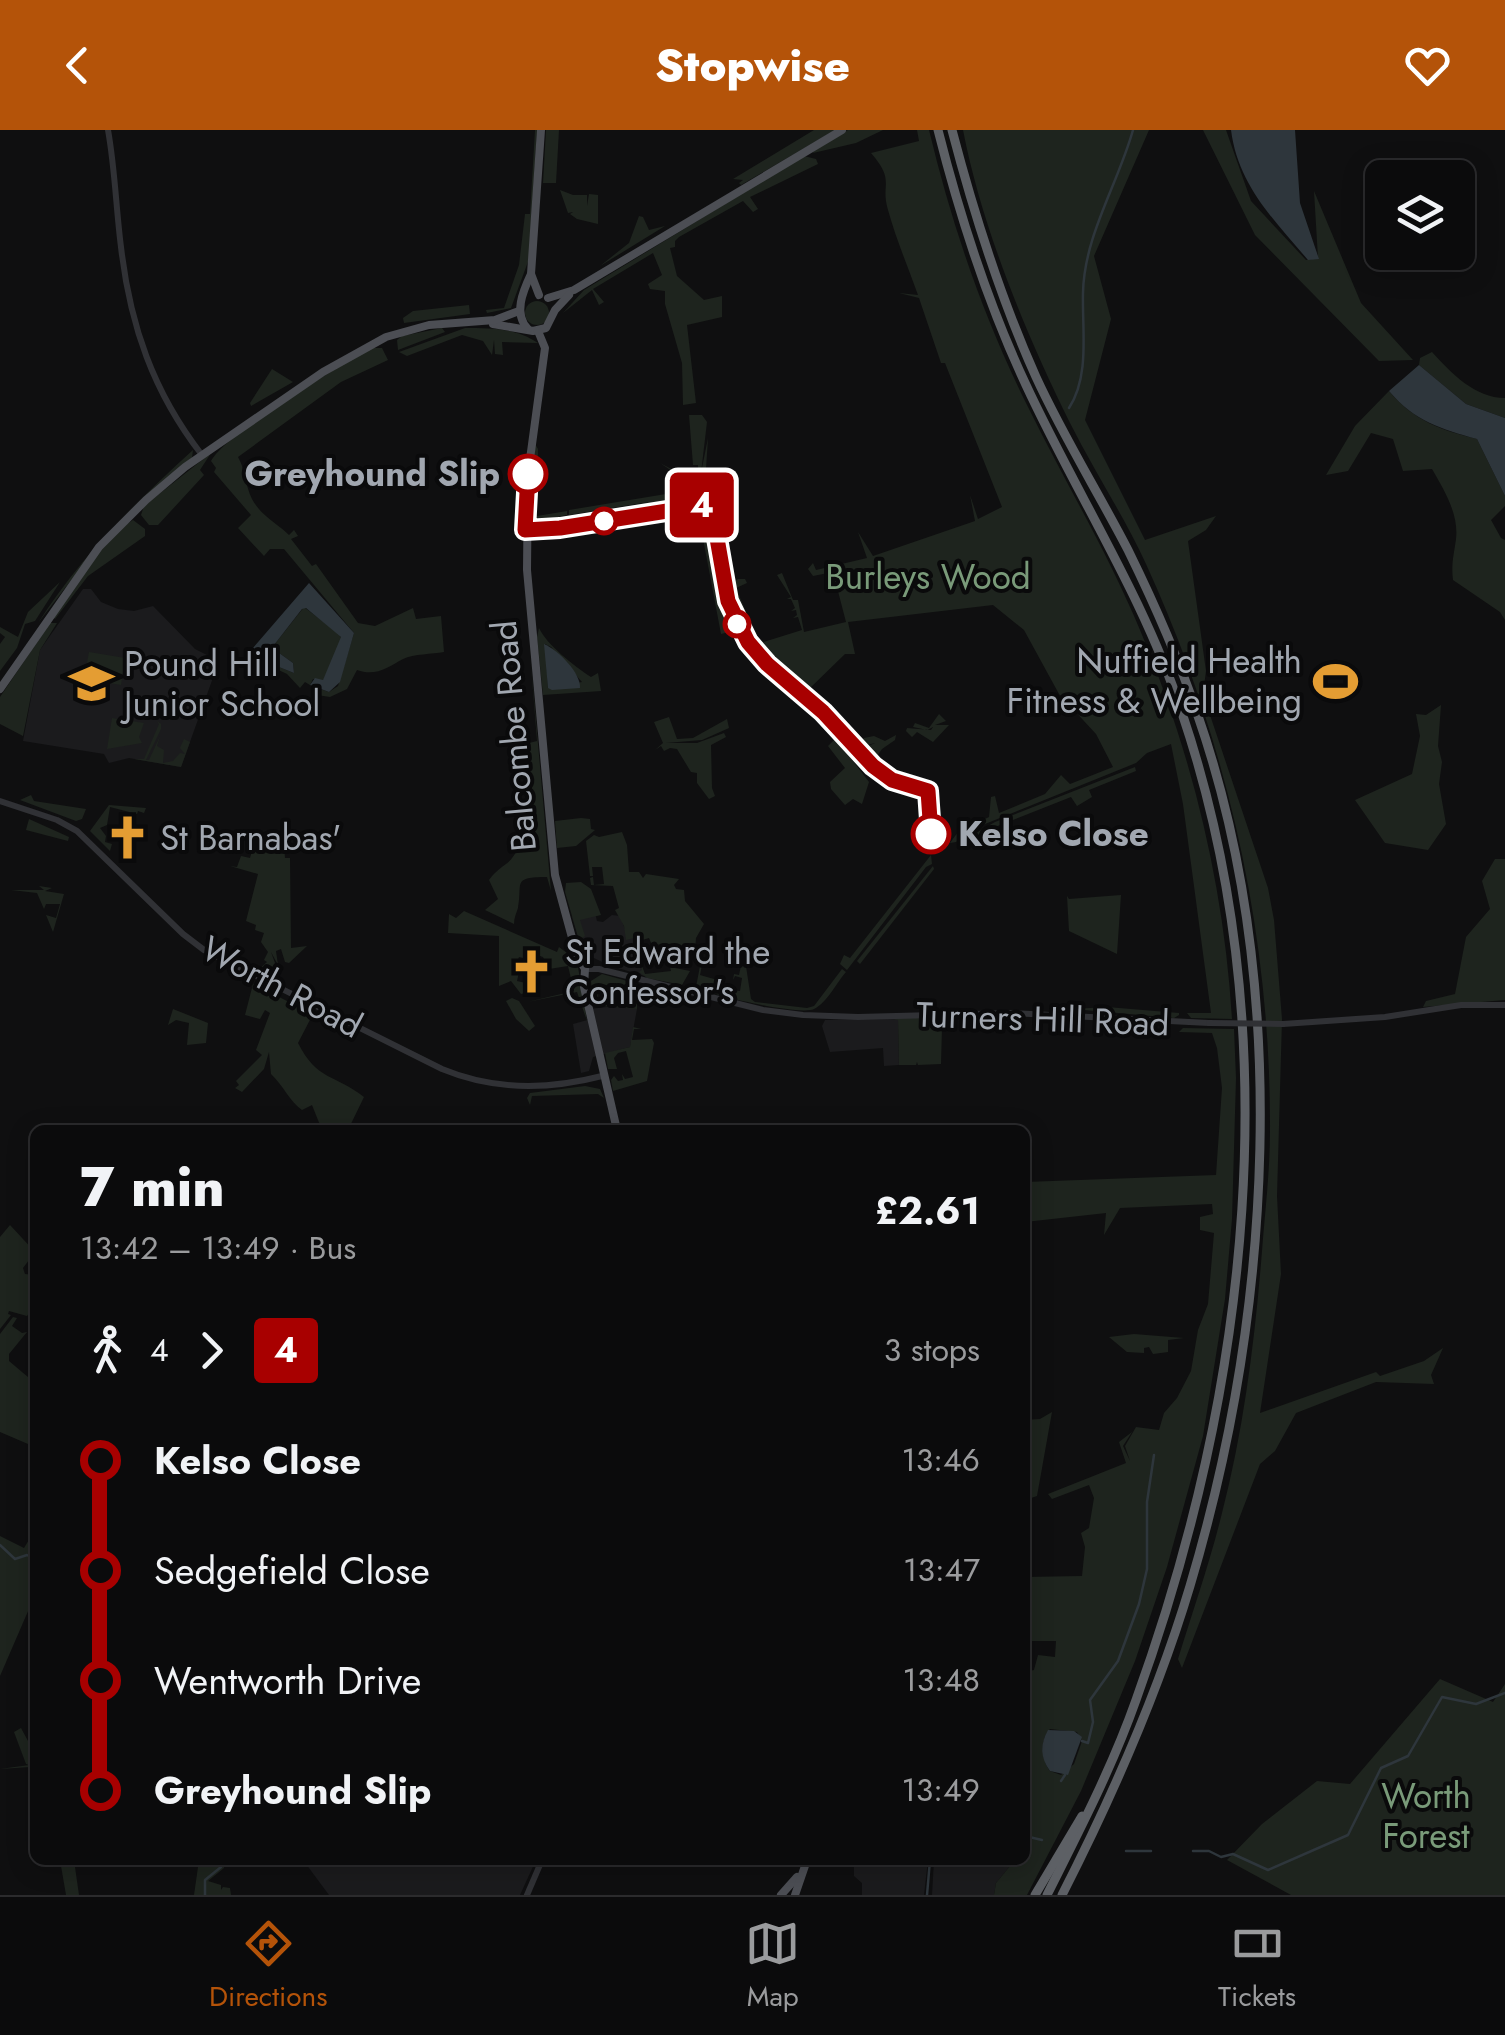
<!DOCTYPE html>
<meta charset="utf-8">
<style>
:root{--surface:#0b0b0c;--page:#141415;--text:#f1f3f6;--muted:#9a9b9d;--line:#2b2b2d;--accent:#b45309}
body{margin:0;font-family:Jost,sans-serif;background:var(--page);color:var(--text);height:100vh;display:flex;flex-direction:column;font-size:38px;white-space:nowrap}
*{box-sizing:border-box;margin:0}
p{font-size:32px;color:var(--muted)}
.icon{flex:none;width:55px;height:55px;fill:none;stroke:currentColor;stroke-width:2;stroke-linecap:round;stroke-linejoin:round}
.map{position:relative;flex:1;overflow:hidden}
.side{position:absolute;left:30px;top:995px;width:1000px;height:740px;display:flex;flex-direction:column;background:var(--surface);border-radius:15px;box-shadow:0 5px 25px #0003,0 0 0 2px var(--line)}
.side>*{flex:none}
.badge{padding:0 20px;border-radius:8px;font-size:35px;line-height:65px}
.fabs{position:absolute;left:1365px;top:30px;display:grid;gap:20px}
.fabs a{display:grid;place-items:center;width:110px;height:110px;border-radius:15px;background:var(--surface);box-shadow:0 5px 25px #0003,0 0 0 2px var(--line);font-size:50px}
.map>.badge{position:absolute;translate:-50% -50%;box-shadow:0 0 0 5px #fff}
.legs{display:flex;align-items:center;gap:15px;height:110px;padding:0 50px;font-size:32px}
.legs p{margin-inline-start:auto}
.head{display:flex;align-items:center;justify-content:space-between;height:170px;padding:0 50px}
h1{font-size:55px;font-weight:800;line-height:75px}
ul{padding:0 50px;list-style:none}
li{display:flex;align-items:center;gap:35px;height:110px;font-size:38px}
li i{display:grid;place-items:center;width:15px;height:100%;margin:0 12px;background:currentColor}
li i::after{content:'';width:25px;height:25px;margin:-12px;border:8px solid;border-radius:50%;background:var(--surface)}
li p{margin-inline-start:auto}
li:first-child i{background:linear-gradient(#0000 50%,currentColor 0)}
li:last-child i{background:linear-gradient(currentColor 50%,#0000 0)}
header{display:flex;justify-content:space-between;align-items:center;height:130px;padding:0 50px;background:var(--accent);color:#fff;font-size:45px;font-weight:800}
.menu{display:flex;justify-content:space-around;align-items:center;height:140px;border-top:2px solid var(--line);background:var(--surface);font-size:28px;color:var(--muted)}
.menu a{display:grid;justify-items:center;gap:5px}
.menu .active{color:var(--accent)}
.map>svg:first-child{display:block}
.built{fill:#1b1b1d}
.green{fill:#1e241e;fill-rule:evenodd}
.water{fill:#2e363c}
.lines{fill:none;stroke-linecap:round;stroke-linejoin:round}
.stream{stroke:#2e363c;stroke-width:2.5}
.minor{stroke:#303135;stroke-width:6}
.major{stroke:#4c4e54;stroke-width:8}
.highway{stroke:#5d6065;stroke-width:9}
.minor-bridge{stroke:#303135;stroke-width:6}
.line-1-casing{stroke:#fff;stroke-width:22}
.line-1{stroke:#a80000;stroke-width:15}
.stop-1-dot{fill:#fff;stroke:#a80000;stroke-width:5}
.labels{text-anchor:middle;dominant-baseline:central;stroke-width:8;stroke-linejoin:round;paint-order:stroke}
.stop-label{font-size:35px;font-weight:bold;fill:#a1a7b0;stroke:#0a0a0b;text-anchor:end}
.park-label{font-size:35px;fill:#799a79;stroke:#0a0a0b}
.poi-label{font-size:35px;fill:#a1a7b0;stroke:#0a0a0b;text-anchor:start}
.street-label{font-size:35px;fill:#a1a7b0;stroke:#0a0a0b}
</style>
<header><svg class="icon" aria-label="back" viewBox="0 0 24 24"><path d="M15 5l-7 7 7 7"/></svg>Stopwise<svg class="icon" aria-label="heart" viewBox="0 0 24 24"><path d="M12 20l-8-8c-3-5 5-10 8-4 3-6 11-1 8 4z"/></svg></header>
<div class="map">
<svg width="1505" height="1765" viewBox="0 0 1505 1765">
<rect width="100%" height="100%" fill="#0f0f10"/>
<g class="built">
<polygon points="83,459 91,459 101,472 118,479 134,481 153,476 195,519 219,531 181,637 129,628 109,633 104,624 23,611 40,520"/>
<polygon points="595,783 597,791 603,792 612,785 620,786 625,799 634,808 645,846 611,836 583,823 572,787"/>
<polygon points="616,876 637,879 630,917 593,927 589,941 581,943 573,894 591,889 589,879"/>
<polygon points="898,889 899,935 884,936 883,918 830,922 822,896 825,890"/>
<polygon points="303,1730 536,1730 520,1765 329,1765"/>
<polygon points="854,1730 928,1730 924,1765 862,1765 862,1753 854,1746"/>
<polygon points="934,1730 1015,1730 996,1753 994,1765 932,1765"/>
</g>
<g class="green">
<polygon points="535,0 537,0 529,129 511,178 487,183 486,180 504,178 519,135 525,84 530,84"/>
<polygon points="546,0 559,0 556,53 543,53"/>
<polygon points="814,0 835,0 741,55 739,53 743,50 733,49"/>
<polygon points="848,0 883,0 856,13 813,23 815,19"/>
<path d="M917 0H929C952 96 984 189 1028 277 1065 352 1108 423 1140 500 1192 624 1224 755 1232 889L1191 888 1187 883H1211L1183 674 1171 614 1147 623 1136 633 975 698 956 712 950 713 958 702 989 687 991 667 995 666 999 683 1045 664 1061 645 1070 654 1113 637 1096 604 1059 564 1024 500 993 475 848 492 855 524H845L808 560 781 542 754 515 802 500 798 487 793 488 797 485 796 480 791 481 795 478 791 469H787L791 467 777 445 782 443 793 470H798L804 502 846 492 833 442 813 446 808 439 813 433 816 440 867 428 858 402 873 426 975 391 970 365 978 389 1002 377 945 233H941L919 168 899 163 918 165C908 137 896 109 888 80 880 53 896 52 871 23L919 11Z"/>
<path d="M963 0H1149L1094 126 1111 189 1085 290 1145 410 1216 386 1206 400 1188 411 1206 541 1203 564 1268 758 1274 790 1282 889 1277 1066 1281 1144 1260 1283 1376 1242 1380 1246 1424 1231 1443 1218 1431 1245 1434 1254 1376 1252 1296 1283 1275 1321 1260 1334 1182 1538 1178 1529C1193 1480 1210 1432 1222 1383 1244 1298 1255 1209 1262 1121 1265 1082 1270 1041 1270 1001 1271 804 1228 614 1146 434 1124 386 1094 341 1070 293 1026 204 982 98 963 0Z"/>
<polygon points="1203,0 1226,0 1251,71 1306,130 1318,128 1314,61 1361,173 1413,230 1379,231 1255,105"/>
<polygon points="804,26 816,29 818,34 750,67 758,79 753,82 743,71 679,107 675,111 675,117 670,118 677,146 704,170 722,166 722,187 687,195 696,273 683,275 682,233 665,174 665,161 650,159 648,154 662,145 653,123 593,159 604,172 599,175 592,160 563,183 584,160"/>
<polygon points="560,60 573,65 587,65 587,76 589,64 598,65 598,94 577,89 570,84 573,82 568,83"/>
<polygon points="639,86 643,87 649,100 665,96 600,136 629,113"/>
<circle cx="537" cy="183" r="12"/>
<polygon points="469,175 470,184 404,193 403,188 413,181"/>
<polygon points="442,198 445,202 398,220 397,210 402,206"/>
<path d="M465 198C491 198 516 198 538 213L502 212 503 225 495 224 494 210 492 225 483 211 462 205 407 226 399 222Z"/>
<path d="M373 218H382L388 230 341 252 238 327C246 341 245 355 252 369 260 385 278 394 289 405L294 400 298 406 291 409 312 436 316 434 358 493 375 496 413 478 416 489 441 486 444 522C432 524 414 524 403 529 388 537 376 547 357 540L347 559 330 567 317 565 312 556 329 562 338 556 354 503 284 419H270L264 426 238 398 251 385 214 342 216 338 211 331C226 303 340 235 373 218Z"/>
<path d="M1432 222C1451 243 1475 268 1505 268V288L1466 274 1419 235 1420 228Z"/>
<polygon points="272,239 293,252 251,276 250,273"/>
<path d="M1389 261C1414 291 1441 300 1477 309L1505 366V376L1491 390 1501 408 1505 410V490L1500 482 1453 450C1451 434 1454 424 1456 409 1459 384 1444 360 1432 339L1403 341 1393 309 1371 303 1348 341 1326 345 1355 296Z"/>
<polygon points="689,285 702,285 707,292 701,343 708,308 704,370 700,372 701,348 697,373 606,388 603,381 655,371 569,385 569,380 672,363 672,341 660,333 675,341 676,356 682,356 683,361 698,355 698,335 693,335"/>
<path d="M535 314 538 319 537 386 567 381V385L544 390 601 381 600 388C579 392 549 403 531 389Z"/>
<path d="M193 320 192 328 132 379 103 409 38 493C81 426 135 373 193 320Z"/>
<polygon points="211,323 200,340 204,345 158,395 149,395 141,385 144,376"/>
<path d="M698 382H705L710 390C715 422 718 455 729 485 734 497 747 512 745 526L733 501 721 504Z"/>
<path d="M133 390 145 399V406L88 446 55 489 53 487C74 455 100 410 133 390Z"/>
<path d="M738 449H745L747 453 736 458 756 506 752 508C738 498 727 472 730 455Z"/>
<polygon points="60,452 35,491 25,494 17,518 0,541 0,514 5,507 0,503 0,497 18,507 28,482"/>
<polygon points="304,477 338,503 342,509 323,551 313,549 310,555 305,552 300,558 287,544 264,533 252,518 264,531 294,543 293,533 275,520 274,515"/>
<polygon points="50,493 57,493 40,520 23,606 0,594 0,567"/>
<path d="M539 498C547 515 573 535 591 547L598 543 601 561 543 565 537 507ZM545 514 551 517 582 552 548 558Z"/>
<polygon points="89,522 125,528 121,555 84,549"/>
<path d="M530 523 551 761 547 747C511 747 523 753 518 778 516 784 514 788 514 794L485 780 498 769 489 750C502 732 510 738 520 714L532 710 529 613 537 611Z"/>
<polygon points="1441,575 1438,616 1442,632 1439,654 1446,694 1428,720 1385,713 1355,670 1412,644 1420,606 1416,584 1426,585"/>
<polygon points="939,584 946,591 935,595 949,595 933,612 917,602 912,607 906,601 907,598 931,600 933,597 927,600 913,597 915,593 929,598"/>
<polygon points="669,587 677,609 693,608 727,589 729,598 702,610 666,613 697,613 724,603 726,607 711,615 712,658 715,666 709,669 697,653 697,643 691,642 677,619 670,618 664,621 661,616 655,620 663,613 654,592"/>
<polygon points="112,588 144,593 139,607 142,613 107,619"/>
<polygon points="157,591 161,594 161,599 146,630 149,630 160,606 157,616 164,620 163,633 173,631 180,623 185,624 180,618 184,609 190,612 181,637 134,629 144,629 159,594"/>
<polygon points="896,605 895,610 882,619 875,629 866,617 875,613 864,616 861,613 864,608 874,606 885,611"/>
<polygon points="834,610 837,610 869,652 862,674 853,669 845,675 831,659 830,652 845,638 828,616"/>
<polygon points="1135,637 1136,641 1089,660 1092,667 1077,676 1071,667 990,699 986,701 986,707 960,712 995,692"/>
<polygon points="31,665 34,671 86,679 82,689 76,691 20,670"/>
<polygon points="109,675 146,678 144,683 138,681 137,684 110,677 107,695 100,698 106,706 105,712 112,714 110,721 90,701"/>
<polygon points="581,688 590,689 591,699 595,700 576,716 557,718 555,691"/>
<polygon points="29,689 69,707 68,711 26,700"/>
<polygon points="258,700 289,711 284,714 285,728 290,728 291,818 307,816 289,833 285,832 281,819 276,821 278,835 271,822 279,844 276,849 258,840 267,832 264,830 268,822 261,812 264,803 255,800 256,795 246,791 258,744 230,736 237,737 241,726 250,728"/>
<polygon points="622,702 627,715 629,742 639,742 643,748 646,744 679,749 674,755 676,759 684,760 685,771 704,794 696,808 695,822 665,814 652,815 649,808 636,812 634,808 626,810 624,796 615,780 619,778 613,756 591,755 590,748 593,747 594,755 604,754 602,737 592,737 593,746 590,746 586,711 594,705 599,707"/>
<polygon points="931,725 932,734 926,737 847,840 840,834 844,825 850,828"/>
<polygon points="1495,729 1505,729 1505,870 1423,877 1426,871 1455,864 1466,807 1490,779 1482,751"/>
<polygon points="933,736 934,739 860,834 857,831"/>
<polygon points="581,752 591,759 601,785 580,790 585,806 579,810 565,762 566,753"/>
<polygon points="39,756 52,758 45,761 64,764 53,802 46,785 56,788 60,774 46,774 44,779 37,763 11,760 44,760"/>
<polygon points="1121,765 1117,824 1069,801 1067,766 1069,769"/>
<polygon points="464,781 557,822 559,817 567,823 571,821 578,837 587,891 577,862 527,872 574,861 568,836 549,839 543,827 537,825 532,830 519,827 517,832 521,833 517,851 539,856 537,860 521,864 511,851 499,856 499,806 448,803 449,784 456,788"/>
<path d="M739 813 748 815 749 822 744 823 751 869 755 872 807 878 814 876 842 839 846 842C837 852 827 873 814 879 799 886 711 865 696 857L700 836 702 835 700 845 721 851 720 859 740 861 742 848 735 846 733 850 734 844 739 845 742 831 738 830Z"/>
<polygon points="638,826 645,844 671,841 670,837 690,841 682,855 647,848 639,842 642,840"/>
<polygon points="602,844 638,854 640,859 639,864 616,856 597,854 598,869 613,867 613,873 632,872 633,864 637,866 637,879 602,876 593,872 591,851"/>
<path d="M253 854 313 884 298 913C317 951 335 944 364 967L348 1000H322L312 975 302 980C290 972 283 955 271 944L269 922 264 939 242 962 235 958 239 955 236 951 262 925 256 920 270 883 265 880 260 889 245 885Z"/>
<polygon points="512,868 519,871 535,896 529,901 516,889 506,871"/>
<polygon points="1107,877 1179,883 1179,885 1174,888 1073,879"/>
<polygon points="173,879 208,893 206,913 187,915 189,893 176,890 168,895"/>
<polygon points="936,887 936,897 942,898 941,934 918,935 917,932 916,935 899,935 898,890 889,888"/>
<polygon points="633,897 641,899 634,899 632,910 652,909 654,913 647,951 613,961 611,950 614,946 618,951 623,950 622,944 625,949 633,947 626,921 618,923 614,928 617,939 608,939 605,923 630,917"/>
<path d="M1183 898 1234 899 1236 948 1232 1089 1225 1169 1203 1306 1167 1437 1135 1531 1081 1661 1027 1765H994L996 1753 1015 1730H1025V1542L1034 1540 1038 1525 1055 1527 1056 1511H1025V1447L1082 1446 1085 1417 1081 1403 1089 1398 1094 1368 1089 1355 1052 1369 1048 1364 1126 1333 1119 1312 1132 1302 1123 1316 1130 1331 1125 1316 1136 1297 1159 1300 1164 1283 1177 1268 1191 1241 1198 1200 1208 1174 1214 1103 1200 1100V1087L1213 1084 1212 1074 1120 1078 1104 1105 1106 1083 1025 1092V1052L1216 1045 1222 958 1217 918 1212 903 1179 902ZM1050 1599 1077 1602 1082 1611 1074 1634 1061 1645 1050 1641C1041 1629 1040 1609 1050 1599Z"/>
<polygon points="585,956 600,959 604,968 598,964 532,966 530,975 527,968 530,963"/>
<polygon points="10,1095 35,1122 23,1138 25,1144 35,1145 35,1174 27,1186 9,1181 8,1184 11,1185 0,1199 0,1107"/>
<polygon points="13,1187 17,1188 12,1196 22,1203 27,1202 9,1224 9,1231 35,1253 35,1317 0,1302 0,1204"/>
<polygon points="1134,1204 1184,1208 1168,1210 1168,1222 1153,1224 1149,1217 1144,1218 1144,1223 1127,1222 1109,1207"/>
<polygon points="1052,1282 1037,1366 1025,1370 1025,1290 1040,1289"/>
<polygon points="35,1400 35,1465 0,1546 0,1406 24,1418"/>
<polygon points="1440,1549 1493,1572 1505,1554 1505,1765 1291,1765 1227,1730 1262,1694 1317,1651 1350,1654"/>
<polygon points="21,1598 35,1624 35,1637 30,1634 30,1637 0,1639 29,1635 26,1634 14,1602"/>
<polygon points="60,1730 74,1730 79,1765 66,1765"/>
<polygon points="199,1730 225,1730 224,1738 208,1751 221,1755 221,1760 223,1757 230,1758 231,1765 194,1765"/>
</g>
<g class="water">
<path d="M1231 0H1295L1300 73 1319 129 1308 130C1274 90 1238 55 1231 0Z"/>
<path d="M1419 235 1466 274 1505 288V366L1477 309C1441 299 1414 291 1389 261Z"/>
<polygon points="309,453 354,503 340,552 329,562 310,555 315,548 323,550 341,507 306,478 302,479 274,515 275,520 293,533 294,543 264,531 253,518"/>
<path d="M544 514C558 520 581 543 580 558L552 560 548 558Z"/>
<path d="M1048 1600 1074 1601 1082 1607 1068 1645 1050 1641C1040 1628 1040 1614 1048 1600Z"/>
</g>
<g class="lines">
<g class="stream">
<path d="M1069 278C1090 246 1082 200 1083 163 1084 106 1118 54 1133 0"/>
<polyline points="0,1415 15,1429 27,1425 35,1429"/>
<polyline points="1082,1611 1088,1613 1093,1592 1090,1570 1118,1531 1139,1474 1147,1439 1147,1372 1154,1325"/>
<polyline points="1061,1651 1065,1645"/>
<polyline points="1025,1706 1042,1710"/>
<polyline points="1126,1721 1151,1721"/>
<polyline points="1193,1721 1209,1721 1221,1727 1233,1724 1268,1740 1348,1705 1381,1638 1408,1626 1442,1567 1476,1574 1505,1563"/>
<polyline points="205,1765 205,1750 221,1737 222,1730"/>
<polyline points="927,1765 930,1730"/>
</g>
<g class="minor">
<path d="M108 0C115 39 116 78 121 117 130 195 153 262 202 325"/>
<path d="M0 671 57 690 77 701 183 804 204 820 442 939C495 961 548 960 602 946"/>
<polyline points="585,839 599,839 763,880 803,885 858,887 1011,883 1209,893"/>
<polyline points="1283,894 1385,887 1461,875 1505,875"/>
<polyline points="527,1765 542,1730"/>
</g>
<g class="major">
<polyline points="539,165 531,144 541,0"/>
<polyline points="548,168 574,160 842,0"/>
<polyline points="493,194 533,201 546,198 555,180 569,165"/>
<path d="M528 199C513 184 523 161 531 144"/>
<polyline points="538,201 545,218 528,344 527,440 555,745 577,826 585,839 584,857 617,1000"/>
<polyline points="0,559 99,417 146,370 185,337 323,242 386,207 429,195 495,190 519,181"/>
<polyline points="781,1765 797,1747"/>
<polyline points="795,1765 807,1730"/>
</g>
<g class="highway">
<path d="M938 0C960 87 988 174 1026 255 1077 365 1144 467 1182 583 1290 903 1249 1258 1136 1570 1112 1638 1079 1701 1047 1765"/>
<path d="M952 0C974 84 1000 167 1036 247 1063 306 1098 362 1128 420 1154 473 1178 527 1197 583 1292 856 1272 1181 1190 1456 1158 1563 1113 1665 1062 1765"/>
<polyline points="1035,1765 1082,1686"/>
</g>
<polyline class="minor-bridge" points="1209,893 1283,894"/>
</g>
<g class="lines">
<defs>
<polyline id="line-1" points="528,344 525,400 560,398 711,374 728,471 748,512 767,534 823,582 873,636 892,650 928,661 931,704"/>
</defs>
<use href="#line-1" class="line-1-casing"/>
<use href="#line-1" class="line-1"/>
</g>
<defs>
<symbol id="stadium-bare" viewBox="-9 -9 18 18"><path d="M0-5a6.5 5 0 1 0 0 10a6.5 5 0 1 0 0-10ZM-3.5-1.8h7v3.6h-7Z" fill="#e49d33" stroke="#0a0a0b" stroke-width="2.5" paint-order="stroke"/></symbol>
<symbol id="school-bare" viewBox="-9 -9 18 18"><path d="M0-5L7-2L0 1L-7-2ZM-4 1L0 2.5L4 1V4Q0 6-4 4Z" fill="#e49d33" stroke="#0a0a0b" stroke-width="2.5" paint-order="stroke"/></symbol>
<symbol id="church-bare" viewBox="-9 -9 18 18"><path d="M-1.2-6h2.4v3.5h3.3v2.4h-3.3V6h-2.4V-.1h-3.3v-2.4h3.3Z" fill="#e49d33" stroke="#0a0a0b" stroke-width="2.5" paint-order="stroke"/></symbol>
</defs>
<g fill-rule="evenodd">
<use href="#stadium-bare" x="1304" y="520" width="63" height="63"/>
<use href="#school-bare" x="60" y="522" width="63" height="63"/>
<use href="#church-bare" x="96" y="676" width="63" height="63"/>
<use href="#church-bare" x="500" y="810" width="63" height="63"/>
</g>
<g class="stop-1-dot">
<circle cx="528" cy="344" r="18"/>
<circle cx="604" cy="391" r="12"/>
<circle cx="737" cy="494" r="12"/>
<circle cx="931" cy="704" r="18"/>
</g>
<g class="labels">
<g class="stop-label">
<text x="500" y="344">Greyhound Slip</text>
<text x="958" y="704" text-anchor="start">Kelso Close</text>
</g>
<g class="park-label">
<text x="928" y="447">Burleys Wood</text>
<text x="1426" y="1666">Worth<tspan x="1426" dy="40">Forest</tspan></text>
</g>
<g class="poi-label">
<text x="1302" y="531" text-anchor="end">Nuffield Health<tspan x="1302" dy="40">Fitness &amp; Wellbeing</tspan></text>
<text x="124" y="534">Pound Hill<tspan x="124" dy="40">Junior School</tspan></text>
<text x="160" y="708">St Barnabas'</text>
<text x="565" y="822">St Edward the<tspan x="565" dy="40">Confessor's</tspan></text>
</g>
<g class="street-label">
<text transform="translate(514 606) rotate(-95)">Balcombe Road</text>
<text transform="translate(282 857) rotate(28)">Worth Road</text>
<text transform="translate(1043 889) rotate(2)">Turners Hill Road</text>
</g>
</g>
</svg>
<div class="fabs">
<a><svg class="icon" aria-label="layers" viewBox="0 0 24 24"><path d="M12 4l9 5-9 5-9-5zM3 14l9 5 9-5"/></svg></a>
</div>
<b class="badge" style="left:702px;top:375px;background:#a80000;color:#fff">4</b>
<section class="side">
<div class="head"><div><h1>7 min</h1><p>13:42 – 13:49 · Bus</p></div><b>£2.61</b></div>
<div class="legs"><svg class="icon" aria-label="walk" viewBox="0 0 24 24"><circle cx="13" cy="4" r="2"/><path d="M13 8l-2 6 4 7M11 14l-3 7M7 12l3-4h3l4 4"/></svg>4<svg class="icon" aria-label="forward" viewBox="0 0 24 24"><path d="M9 5l7 7-7 7"/></svg><b class="badge" style="background:#a80000;color:#fff">4</b><p>3 stops</p></div>
<ul>
<li><i style="color:#a80000"></i><b>Kelso Close</b><p>13:46</p></li>
<li><i style="color:#a80000"></i><span>Sedgefield Close</span><p>13:47</p></li>
<li><i style="color:#a80000"></i><span>Wentworth Drive</span><p>13:48</p></li>
<li><i style="color:#a80000"></i><b>Greyhound Slip</b><p>13:49</p></li>
</ul>
</section>
</div>
<nav class="menu">
<a class="active"><svg class="icon" aria-label="directions" viewBox="0 0 24 24"><path d="M12 3l9 9-9 9-9-9zM9 14v-3h6M13 9l2 2-2 2"/></svg>Directions</a>
<a><svg class="icon" aria-label="map" viewBox="0 0 24 24"><path d="M3 6l6-2 6 2 6-2v14l-6 2-6-2-6 2zM9 4v14M15 6v14"/></svg>Map</a>
<a><svg class="icon" aria-label="tickets" viewBox="0 0 24 24"><path d="M3 7h18v10H3zM15 7v10"/></svg>Tickets</a>
</nav>
